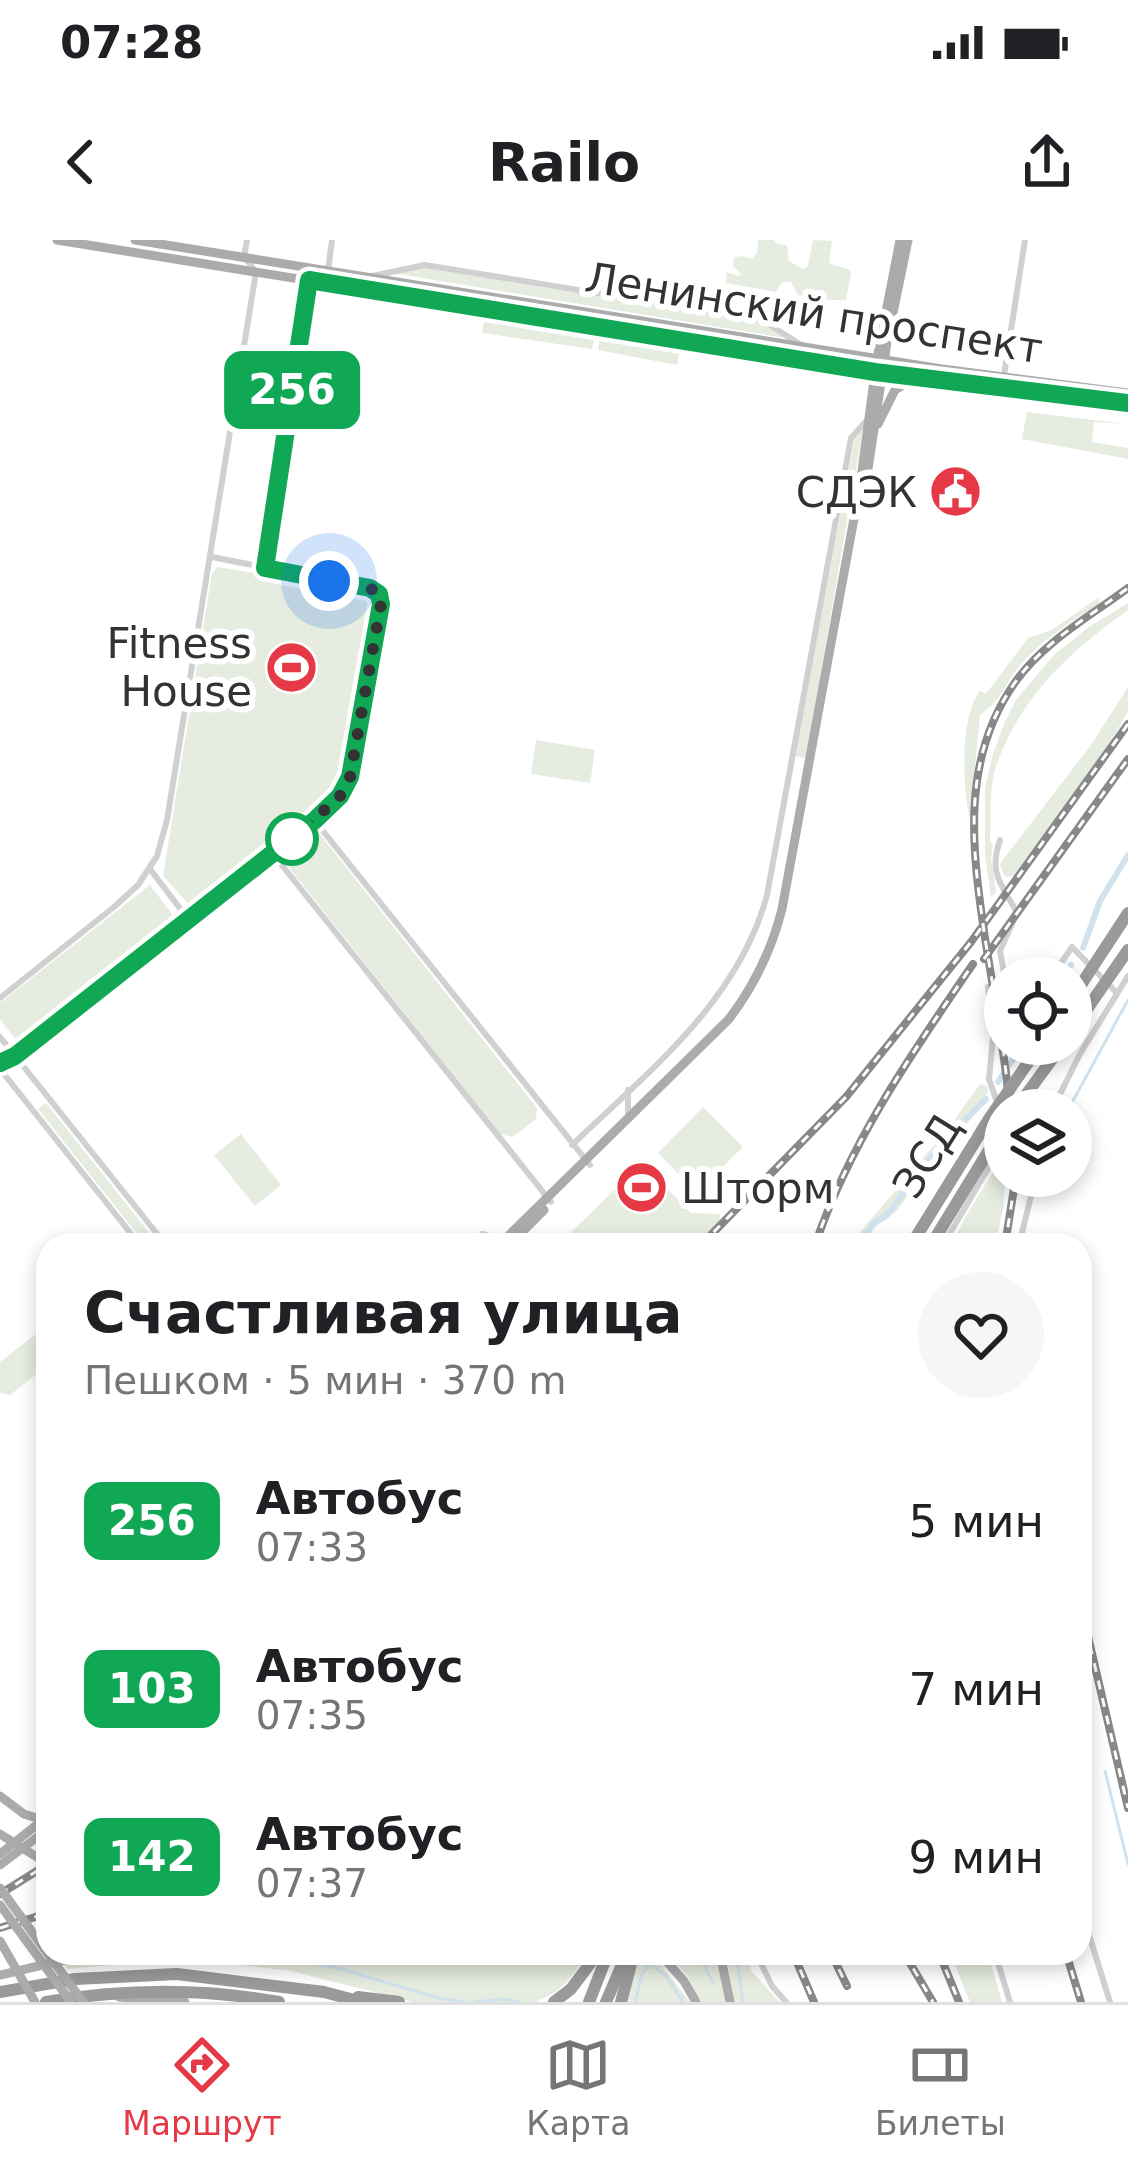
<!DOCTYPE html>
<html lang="ru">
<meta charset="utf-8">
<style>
:root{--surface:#fff;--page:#f6f6f6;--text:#202124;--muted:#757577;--line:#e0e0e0;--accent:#e63946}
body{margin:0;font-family:"DejaVu Sans",sans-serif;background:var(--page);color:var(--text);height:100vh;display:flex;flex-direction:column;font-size:45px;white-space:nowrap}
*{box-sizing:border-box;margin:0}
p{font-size:39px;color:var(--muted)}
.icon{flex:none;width:66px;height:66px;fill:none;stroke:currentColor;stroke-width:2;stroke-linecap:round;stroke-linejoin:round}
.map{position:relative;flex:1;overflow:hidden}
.drawer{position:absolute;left:36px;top:993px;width:1056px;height:732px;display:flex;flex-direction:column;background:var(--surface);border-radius:36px;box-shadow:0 6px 18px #0003}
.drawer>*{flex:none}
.badge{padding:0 24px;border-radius:18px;font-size:42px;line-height:78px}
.controls{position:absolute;left:984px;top:717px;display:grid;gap:24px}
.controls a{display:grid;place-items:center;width:108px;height:108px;border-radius:50%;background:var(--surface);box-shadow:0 6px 18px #0003;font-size:60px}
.you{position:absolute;width:60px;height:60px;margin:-30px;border:9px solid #fff;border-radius:50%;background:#1a73e8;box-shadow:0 0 0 18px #1a73e833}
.map>.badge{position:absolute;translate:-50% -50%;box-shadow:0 0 0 6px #fff}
.round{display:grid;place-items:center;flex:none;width:126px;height:126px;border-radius:63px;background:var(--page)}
.headline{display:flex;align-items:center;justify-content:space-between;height:204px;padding:0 48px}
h1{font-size:57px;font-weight:600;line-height:90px}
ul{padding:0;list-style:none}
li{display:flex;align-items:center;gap:36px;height:168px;padding:0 48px}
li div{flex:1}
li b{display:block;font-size:45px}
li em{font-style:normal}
li .badge{min-width:132px;font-weight:700;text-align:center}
.status{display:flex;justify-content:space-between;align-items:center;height:84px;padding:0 60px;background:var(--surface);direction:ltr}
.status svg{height:33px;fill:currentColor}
header{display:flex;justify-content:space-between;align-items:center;height:156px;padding:0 48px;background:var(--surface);font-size:54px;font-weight:600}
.menu{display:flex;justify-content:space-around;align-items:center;height:168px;border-top:3px solid var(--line);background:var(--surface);font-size:33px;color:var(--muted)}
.menu a{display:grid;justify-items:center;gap:6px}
.menu .selected{color:var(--accent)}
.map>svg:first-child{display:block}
.green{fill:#e6ecdf}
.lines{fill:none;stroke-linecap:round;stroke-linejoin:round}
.stream{stroke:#cfe2ee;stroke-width:3}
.canal{stroke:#cfe2ee;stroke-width:6}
.minor{stroke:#d0d0d0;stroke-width:6}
.major{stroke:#ababab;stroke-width:9}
.highway{stroke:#9a9a9a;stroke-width:12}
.rail-casing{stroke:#888;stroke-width:8}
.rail{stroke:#fff;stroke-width:3;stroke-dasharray:9;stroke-linecap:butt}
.major-bridge{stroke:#ababab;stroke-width:9}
.highway-bridge{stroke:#9a9a9a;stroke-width:12}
.line-casing{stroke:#fff;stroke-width:27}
.line{stroke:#10a855;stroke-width:18}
.walk{stroke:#333;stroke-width:12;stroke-dasharray:0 21.6}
.stop-dot{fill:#fff;stroke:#10a855;stroke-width:6}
.labels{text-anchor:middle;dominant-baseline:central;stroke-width:12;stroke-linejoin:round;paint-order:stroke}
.street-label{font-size:42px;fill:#333;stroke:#fff}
.poi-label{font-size:42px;fill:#333;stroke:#fff;text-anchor:end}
</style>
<div class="status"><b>07:28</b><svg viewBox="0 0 49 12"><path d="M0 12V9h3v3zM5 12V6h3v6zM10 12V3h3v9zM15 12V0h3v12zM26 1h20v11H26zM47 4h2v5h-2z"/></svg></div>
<header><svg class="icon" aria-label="back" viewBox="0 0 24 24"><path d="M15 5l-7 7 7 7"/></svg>Railo<svg class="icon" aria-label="share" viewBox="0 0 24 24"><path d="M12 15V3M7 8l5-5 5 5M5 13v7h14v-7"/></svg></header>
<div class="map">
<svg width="1128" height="1762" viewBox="0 0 1128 1762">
<rect width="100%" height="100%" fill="#fff"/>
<g class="green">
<polygon points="758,0 774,0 777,4 787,5 789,21 803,29 808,26 813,0 832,1 829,23 850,30 851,33 846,60 826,60 817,55 812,58 798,55 791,42 782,42 776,52 726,43 727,32 737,36 741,34 733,26 734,18 741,16 752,19 757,13"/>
<polygon points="424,28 761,83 785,98 392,33"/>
<polygon points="485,74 595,92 592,109 482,93"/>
<polygon points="601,93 680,106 677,125 598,110"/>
<polygon points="1027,172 1125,184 1094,182 1092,202 1128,208 1128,219 1022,199"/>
<polygon points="863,189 806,518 795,516 855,197"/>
<polygon points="218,327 375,353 377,362 349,525 337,552 192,668 163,636 212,333"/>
<path d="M1099 357V364C1072 381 1043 399 1022 423 1004 443 1006 456 980 475L970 579C962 549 960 475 980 451L986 454 1028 398 1052 390Z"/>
<path d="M1128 363V370C1069 412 1021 456 996 526 989 548 991 577 990 601L993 604 991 618 996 652 991 657 985 615V549L993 514 1004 484 1016 460 1055 414 1089 387Z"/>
<polygon points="1128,447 1128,472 1102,516 1018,630 1013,636 1005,637 1000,625 1002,621 1091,505"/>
<polygon points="536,500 595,510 590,543 531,534"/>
<polygon points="319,593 537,868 536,879 513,897 500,894 284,621"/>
<polygon points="150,645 178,682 20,805 0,779 0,763"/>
<polygon points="980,844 987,846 988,852 972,877 931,925 896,972 876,986 862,1005 849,1005 947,890"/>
<polygon points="46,863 159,1005 146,1005 38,869"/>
<polygon points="703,867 743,907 697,952 658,913"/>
<polygon points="241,894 281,945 255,966 214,915"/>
<polygon points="1001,919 1004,924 1005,920 1004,965 995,1005 993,1005 995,991 990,1005 951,1005 964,979"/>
<polygon points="642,923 691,973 720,974 719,985 698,1005 562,1005 560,1003"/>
<polygon points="36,1094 42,1094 48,1102 48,1125 10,1155 0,1153 0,1122"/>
<polygon points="117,1713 590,1713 568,1740 557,1751 536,1762 413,1762 291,1731 218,1722 156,1721 68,1729 62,1723"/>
<polygon points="641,1713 652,1713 690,1762 626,1762"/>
<polygon points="668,1713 717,1713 725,1762 701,1762 688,1737"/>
<polygon points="726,1713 745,1713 752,1732 780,1762 734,1762"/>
<polygon points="950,1713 988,1713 1002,1762 970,1762"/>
</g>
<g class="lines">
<g class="stream">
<polyline points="1068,870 1128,760"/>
<polyline points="1105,1531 1128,1624"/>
<polyline points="165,1713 166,1713"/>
<polyline points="262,1713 337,1728 439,1758 465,1762"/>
<polyline points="698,1713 713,1743"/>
<polyline points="736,1713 743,1762"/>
<polyline points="640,1716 666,1736 683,1762"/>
<polyline points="475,1762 504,1759 518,1762"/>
<polyline points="635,1762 642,1734 652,1720"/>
</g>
<g class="canal">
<polyline points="1083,708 1100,661 1128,615"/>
<polyline points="1063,738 1071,725"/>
<polyline points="998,842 1023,804"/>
<polyline points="857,1005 874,983 886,976 942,904 986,859"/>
</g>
<g class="minor">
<polyline points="372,36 425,25 762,80 801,105"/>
<polyline points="1002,148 1025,0"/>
<polyline points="265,327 309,41 328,31 332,0"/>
<polyline points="315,581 590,925"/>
<path d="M1000 600C988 635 1002 644 1017 673L1000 711 1005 738"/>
<polyline points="273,614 551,962"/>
<polyline points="150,629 188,679"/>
<polyline points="1051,738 1072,707 1117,753"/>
<polyline points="988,747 993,798 989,839 998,865"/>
<polyline points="0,758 114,667 138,645 157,616 167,580 256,32 244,17 247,0"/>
<polyline points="0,797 166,1005"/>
<polyline points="0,822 23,810 315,581 340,556 350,537 381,364 379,354 370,348 212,317"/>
<polyline points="0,829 140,1005"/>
<polyline points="628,850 628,876"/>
<polyline points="1052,870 1080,814 1128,736"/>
<path d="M572 905C648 832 739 761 767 655L851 198 868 179"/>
<polyline points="471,1005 482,994 504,1000"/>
<polyline points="943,1005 996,915 987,887"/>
<polyline points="1019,1005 1036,936"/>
<polyline points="1080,1666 1110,1762"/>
<polyline points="756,1713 772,1746 786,1762"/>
<polyline points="995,1713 1010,1762"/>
</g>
<g class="major">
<polyline points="57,0 875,132 1128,164"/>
<polyline points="135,0 942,129 1128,153"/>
<polyline points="878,184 895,150 914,138"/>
<polyline points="865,249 887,102 908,0"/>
<path d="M499 1005 729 779C754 746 772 709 782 669L860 246 877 118 900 0"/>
<polyline points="509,1005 544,970"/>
<polyline points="0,1556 24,1574 43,1580"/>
<polyline points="0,1614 48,1576"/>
<polyline points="0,1625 48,1589"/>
<polyline points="659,1713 684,1741 696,1762"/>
<polyline points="720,1713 730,1762"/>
<polyline points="0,1735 93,1713"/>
<polyline points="119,1757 185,1762"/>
</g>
<g class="highway">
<polyline points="0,1752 75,1739 177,1734 324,1752 362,1762"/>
<polyline points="358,1757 399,1762"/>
<path d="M46 1762C122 1749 202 1748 279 1762"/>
<polyline points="554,1762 571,1749 598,1713"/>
<polyline points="589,1762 608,1713"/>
<polyline points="606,1762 627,1713"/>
<polyline points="621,1762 634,1713"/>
</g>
<defs>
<g id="rail">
<polyline points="984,719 1128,519"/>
<path d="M1010 870C1005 812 994 755 985 698 972 609 960 519 1016 441 1045 401 1089 377 1128 348"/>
<polyline points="701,1005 846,857 971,702 1128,484"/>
<path d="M815 1005C850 902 912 813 973 724"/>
<polyline points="1005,1005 1016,936"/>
<polyline points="1086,1388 1128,1568"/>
<polyline points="0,1654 48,1624"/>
<polyline points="0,1688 48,1673"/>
<polyline points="793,1713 814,1762"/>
<polyline points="831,1713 847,1746"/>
<polyline points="904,1713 933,1762"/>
<polyline points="939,1713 959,1762"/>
<polyline points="1066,1713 1081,1762"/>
</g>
</defs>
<use href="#rail" class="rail-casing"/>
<use href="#rail" class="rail"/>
<g class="major-bridge">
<polyline points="0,1594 48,1624"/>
<polyline points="0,1648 83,1762"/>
<polyline points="0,1665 71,1762"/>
<polyline points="0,1701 35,1762"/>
</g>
<g class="highway-bridge">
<polyline points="1071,760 1128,673"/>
<polyline points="1071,792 1128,710"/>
<polyline points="1015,870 1063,804"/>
<polyline points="911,1005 989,879 1041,804"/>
<polyline points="931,1005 1005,884"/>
</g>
</g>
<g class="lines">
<defs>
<polyline id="line" points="0,823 15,816 315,580 340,556 350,537 381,364 379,354 370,348 265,328 309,40 875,132 1128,163"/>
</defs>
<use href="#line" class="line-casing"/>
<use href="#line" class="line"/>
<polyline class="walk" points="292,599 340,556 350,537 381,364 379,354 375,350 329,341"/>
</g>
<defs>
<symbol id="civic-disc" viewBox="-11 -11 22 22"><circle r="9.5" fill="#e63946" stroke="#fff"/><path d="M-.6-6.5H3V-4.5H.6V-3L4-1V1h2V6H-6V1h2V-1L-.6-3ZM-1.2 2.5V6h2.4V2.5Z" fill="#fff"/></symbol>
<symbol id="stadium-disc" viewBox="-11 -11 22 22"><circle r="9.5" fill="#e63946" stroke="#fff"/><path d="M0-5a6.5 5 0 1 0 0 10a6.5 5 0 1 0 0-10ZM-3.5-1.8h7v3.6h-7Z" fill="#fff"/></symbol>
</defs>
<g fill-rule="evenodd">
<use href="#civic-disc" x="926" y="222" width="59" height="59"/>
<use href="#stadium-disc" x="262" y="398" width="59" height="59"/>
<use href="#stadium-disc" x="612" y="918" width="59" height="59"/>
</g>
<circle class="stop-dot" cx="292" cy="599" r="24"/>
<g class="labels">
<g class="street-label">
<text transform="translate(814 73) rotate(9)">Ленинский проспект</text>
<text transform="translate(927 916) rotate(-58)">ЗСД</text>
</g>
<g class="poi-label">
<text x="917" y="252">СДЭК</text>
<text x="252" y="403">Fitness<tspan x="252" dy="48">House</tspan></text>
<text x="681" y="948" text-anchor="start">Шторм</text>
</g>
</g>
</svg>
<div class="controls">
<a><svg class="icon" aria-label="locate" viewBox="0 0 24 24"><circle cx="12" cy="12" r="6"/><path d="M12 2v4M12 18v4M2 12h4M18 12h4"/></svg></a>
<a><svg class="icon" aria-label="layers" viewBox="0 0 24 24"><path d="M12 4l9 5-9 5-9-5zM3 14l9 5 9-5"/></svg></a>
</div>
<div class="you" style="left:329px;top:341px"></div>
<b class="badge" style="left:292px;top:150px;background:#10a855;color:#fff">256</b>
<section class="drawer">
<div class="headline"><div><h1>Счастливая улица</h1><p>Пешком · 5 мин · 370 m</p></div><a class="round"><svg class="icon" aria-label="heart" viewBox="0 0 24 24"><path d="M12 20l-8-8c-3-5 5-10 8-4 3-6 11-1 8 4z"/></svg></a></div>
<ul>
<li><span class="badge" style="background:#10a855;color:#fff">256</span><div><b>Автобус</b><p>07:33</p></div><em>5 мин</em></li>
<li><span class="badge" style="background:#10a855;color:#fff">103</span><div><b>Автобус</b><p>07:35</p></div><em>7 мин</em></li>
<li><span class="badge" style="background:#10a855;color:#fff">142</span><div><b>Автобус</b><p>07:37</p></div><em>9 мин</em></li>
</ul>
</section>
</div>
<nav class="menu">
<a class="selected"><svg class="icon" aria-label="directions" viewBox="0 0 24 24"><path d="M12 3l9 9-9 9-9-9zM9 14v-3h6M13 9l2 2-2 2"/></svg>Маршрут</a>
<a><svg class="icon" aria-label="map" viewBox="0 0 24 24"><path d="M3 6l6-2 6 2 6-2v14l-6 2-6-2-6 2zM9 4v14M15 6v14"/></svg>Карта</a>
<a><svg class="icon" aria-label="tickets" viewBox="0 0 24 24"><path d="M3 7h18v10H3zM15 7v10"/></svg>Билеты</a>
</nav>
